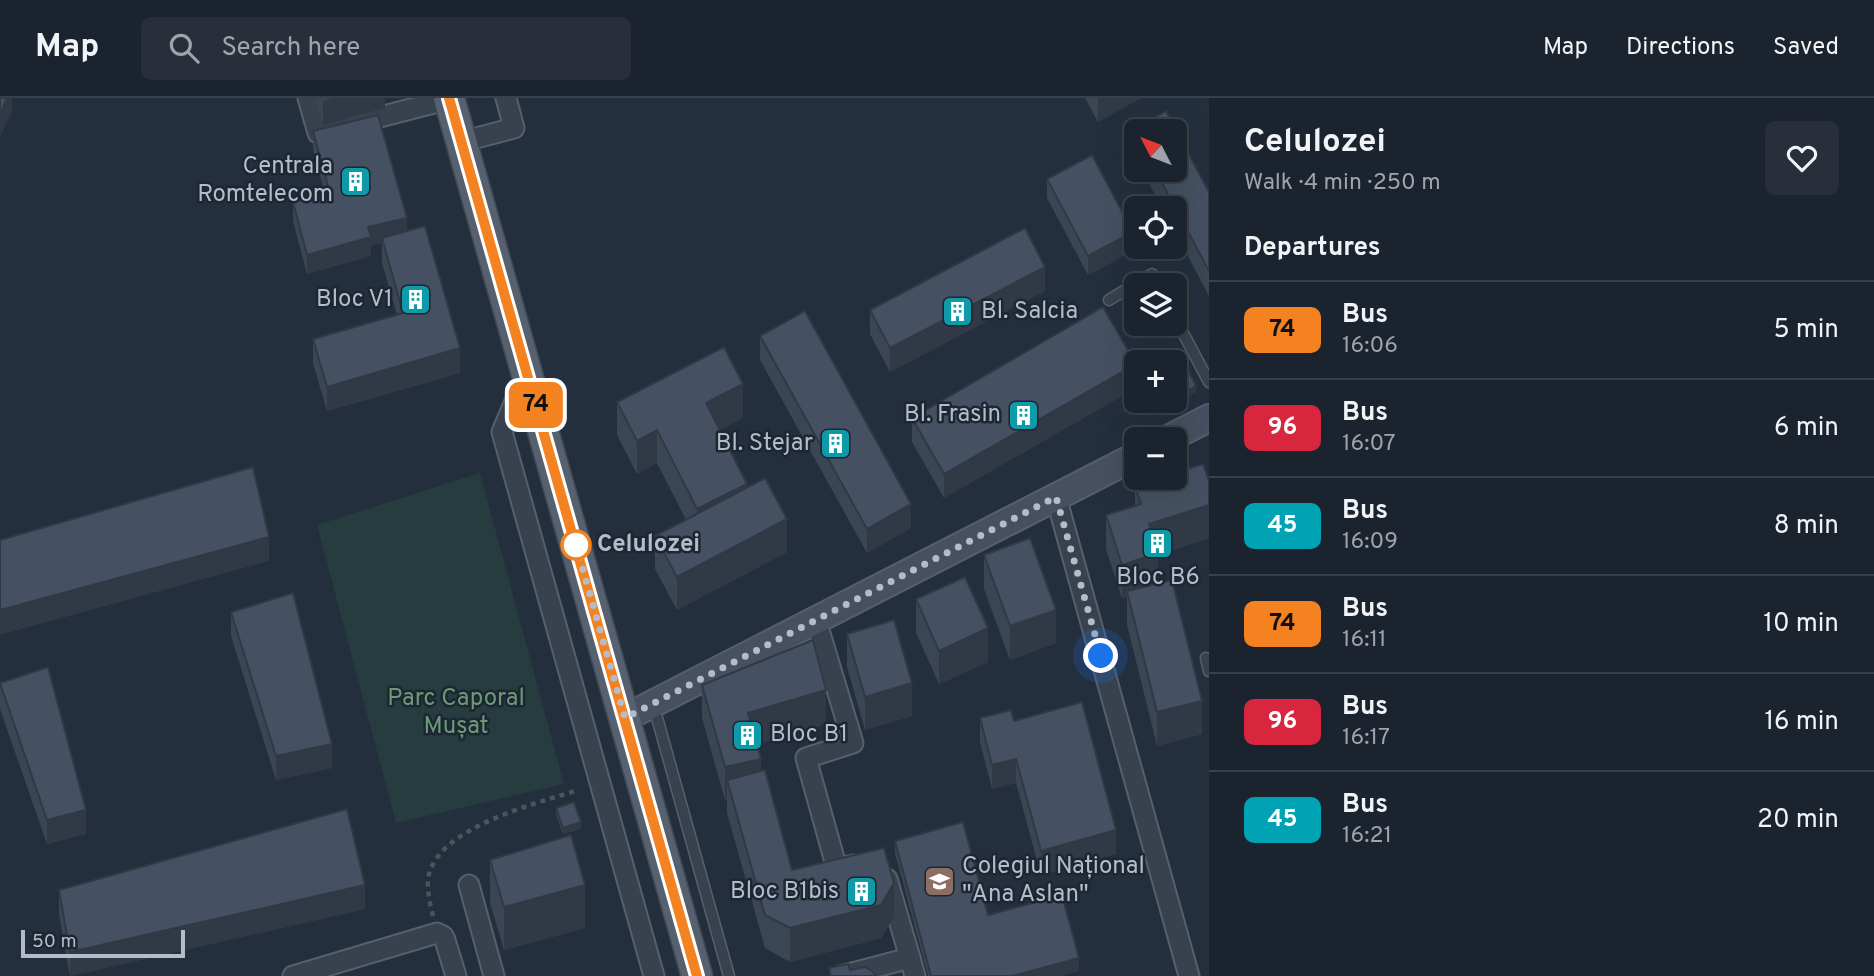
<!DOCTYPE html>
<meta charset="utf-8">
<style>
:root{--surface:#1b232e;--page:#282f3a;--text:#f1f3f6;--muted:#a0a4aa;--line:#39404a}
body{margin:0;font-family:Overpass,sans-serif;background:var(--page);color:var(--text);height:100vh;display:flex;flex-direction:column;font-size:26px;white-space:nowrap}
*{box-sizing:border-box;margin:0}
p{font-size:23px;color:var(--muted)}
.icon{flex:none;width:38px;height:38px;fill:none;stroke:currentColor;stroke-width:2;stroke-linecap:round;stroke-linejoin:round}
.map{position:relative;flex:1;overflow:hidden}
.drawer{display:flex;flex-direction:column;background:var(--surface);width:665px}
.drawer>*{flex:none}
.badge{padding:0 14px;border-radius:10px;font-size:24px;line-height:46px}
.needle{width:46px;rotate:312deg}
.fabs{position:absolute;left:1124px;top:21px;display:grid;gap:14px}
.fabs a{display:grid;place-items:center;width:63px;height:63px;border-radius:10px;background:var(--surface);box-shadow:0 7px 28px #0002,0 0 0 2px var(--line);font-size:35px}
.scale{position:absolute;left:21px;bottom:18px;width:164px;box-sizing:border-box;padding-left:7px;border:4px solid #b4bcc9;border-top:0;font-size:19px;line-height:24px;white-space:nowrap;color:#b4bcc9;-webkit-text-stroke:5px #1d2633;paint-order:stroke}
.you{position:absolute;width:35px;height:35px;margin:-18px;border:5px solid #fff;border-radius:50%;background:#1a73e8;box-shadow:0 0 0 10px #1a73e833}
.map>.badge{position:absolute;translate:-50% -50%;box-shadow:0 0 0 4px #fff}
h2{padding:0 35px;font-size:26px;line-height:63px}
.round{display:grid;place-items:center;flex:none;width:74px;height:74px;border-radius:10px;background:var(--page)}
.head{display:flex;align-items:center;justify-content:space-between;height:119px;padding:0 35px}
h1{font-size:33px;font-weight:700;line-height:52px}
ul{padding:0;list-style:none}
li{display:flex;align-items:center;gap:21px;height:98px;padding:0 35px;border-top:2px solid var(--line)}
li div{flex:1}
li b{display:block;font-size:26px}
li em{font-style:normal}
li .badge{min-width:77px;font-weight:700;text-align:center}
header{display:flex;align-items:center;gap:42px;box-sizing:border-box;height:98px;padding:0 35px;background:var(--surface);border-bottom:2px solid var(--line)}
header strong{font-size:33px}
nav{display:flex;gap:38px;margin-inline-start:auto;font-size:24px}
.search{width:490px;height:63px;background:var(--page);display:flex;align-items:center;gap:18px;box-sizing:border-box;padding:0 24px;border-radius:10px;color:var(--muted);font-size:26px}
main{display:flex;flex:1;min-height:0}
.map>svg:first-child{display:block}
.green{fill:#263c3f}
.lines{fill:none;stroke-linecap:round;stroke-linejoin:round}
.lane-casing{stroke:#565f6c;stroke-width:13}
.street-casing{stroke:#565f6c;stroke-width:23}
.secondary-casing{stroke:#565f6c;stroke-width:30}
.primary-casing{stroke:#414a57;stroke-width:33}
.path{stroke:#44595c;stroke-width:4.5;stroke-dasharray:5 5;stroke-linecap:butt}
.lane{stroke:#38414e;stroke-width:10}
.street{stroke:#38414e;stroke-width:19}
.secondary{stroke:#465061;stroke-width:26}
.primary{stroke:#56606e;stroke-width:30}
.wall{fill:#3b4654}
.shaded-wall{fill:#303945}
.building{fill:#455162;stroke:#303945;stroke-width:2}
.line-casing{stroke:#fff;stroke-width:16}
.line{stroke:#f58220;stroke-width:10}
.walk{stroke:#b4bcc9;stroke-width:7;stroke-dasharray:0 12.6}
.stop-dot{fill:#fff;stroke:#f58220;stroke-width:3.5}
.labels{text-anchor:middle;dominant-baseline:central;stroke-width:5;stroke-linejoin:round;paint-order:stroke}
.poi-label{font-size:24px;fill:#b4bcc9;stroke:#1d2633;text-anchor:end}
.stop-label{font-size:24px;font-weight:bold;fill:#b4bcc9;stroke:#1d2633;text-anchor:start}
.park-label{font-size:24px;fill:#6b9a76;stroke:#1d2633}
</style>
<header>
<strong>Map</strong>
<div class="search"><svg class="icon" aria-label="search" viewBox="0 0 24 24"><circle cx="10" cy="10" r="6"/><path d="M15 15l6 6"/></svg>Search here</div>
<nav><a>Map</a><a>Directions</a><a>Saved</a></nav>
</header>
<main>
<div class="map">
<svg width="1209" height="878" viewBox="0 0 1209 878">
<rect width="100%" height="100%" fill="#242f3e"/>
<polygon class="green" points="480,375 564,686 396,725 317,427"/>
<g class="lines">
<defs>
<g id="lane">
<polyline points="1109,202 1152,176 1158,187"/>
<polyline points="1174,218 1209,284"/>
<polyline points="1206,560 1209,573"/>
<polyline points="654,609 729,878"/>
</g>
<g id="street">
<polyline points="308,0 318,35 449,1"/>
<polyline points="461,44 514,30 506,0"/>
<polyline points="527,275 502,334 654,878"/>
<polyline points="1056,399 1189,878"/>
<polyline points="816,522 853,645 806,660 837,771 854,767"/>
<polyline points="469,787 494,878"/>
<polyline points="910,860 915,878"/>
<polyline points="293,878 437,835 443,838 445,842 456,878"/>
<polyline points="841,878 910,860 887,781"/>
</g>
<g id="secondary">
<polyline points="1168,341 1209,320"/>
<polyline points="625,620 1136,358"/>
</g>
<polyline id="primary" points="449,0 697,878"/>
</defs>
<use href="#lane" class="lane-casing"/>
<use href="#street" class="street-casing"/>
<use href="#secondary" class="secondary-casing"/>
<use href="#primary" class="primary-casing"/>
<path class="path" d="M433 818C430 806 427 793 428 781 435 730 535 706 575 693"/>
<use href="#lane" class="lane"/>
<use href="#street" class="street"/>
<use href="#secondary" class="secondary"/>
<use href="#primary" class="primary"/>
</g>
<g class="wall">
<polygon points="316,0 385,0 385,10 323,27"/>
<polygon points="1085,0 1141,0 1098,24"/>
<polygon points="1133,31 1209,94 1209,198 1174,132 1174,110 1162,110 1142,72 1174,72 1136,33 1136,60 1133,55"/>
<polygon points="313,33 407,133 460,275 327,313 313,265 313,241 397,217 382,165 382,145 371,147 371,158 307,176 293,123 293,104 325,96 313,51"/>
<polygon points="1047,81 1133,153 1088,177 1047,100"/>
<polygon points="1045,193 890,274 870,236 870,212"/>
<polygon points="760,238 911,430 867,455 760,262"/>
<polygon points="1136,266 1136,290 944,400 912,344 912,320"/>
<polygon points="1175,276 1196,294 1185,300 1175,283"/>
<polygon points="617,304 743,320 719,332 747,390 787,454 677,512 655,471 655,438 686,422 657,365 637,376 617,337"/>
<polygon points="1209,383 1209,440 1158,457 1158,486 1202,636 1157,648 1127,527 1127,499 1122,500 1106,451 1106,417 1135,408 1135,388"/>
<polygon points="984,457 1056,545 1010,562 984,491"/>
<polygon points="916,501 988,564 939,586 916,535"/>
<polygon points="231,514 332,670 276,682 231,538"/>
<polygon points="847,536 912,618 865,632 847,569"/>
<polygon points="0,585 86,736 47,746 0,611"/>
<polygon points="702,587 826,626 757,646 761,673 792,772 894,819 881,840 790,864 765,850 727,715 727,702 725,702 702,620"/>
<polygon points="980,620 1014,623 1116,756 1041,777 1016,685 992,691 980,644"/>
<polygon points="556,710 581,731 563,736 556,716"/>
<polygon points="895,743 988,817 1079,873 1059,878 928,878 895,755"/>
<polygon points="490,762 585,830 504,852 490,805"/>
<polygon points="59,792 365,811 70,878 59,816"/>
</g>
<g class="shaded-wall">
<polygon points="7,0 12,0 12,14 0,39 0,15"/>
<polygon points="333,0 385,0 385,10 323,27 323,3"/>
<polygon points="1098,0 1141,0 1098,24"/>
<polygon points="407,120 407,139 382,140 382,145 371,147 371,158 307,176 307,157 368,129"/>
<polygon points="1133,134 1133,153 1088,177 1088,158"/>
<polygon points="1045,169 1045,193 890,274 890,250"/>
<polygon points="460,250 460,275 327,313 327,289"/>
<polygon points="1136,266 1136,290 944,400 944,376"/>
<polygon points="743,286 743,320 706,339 706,305"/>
<polygon points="1196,288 1196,294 1185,300 1185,294"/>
<polygon points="657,332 657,365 637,376 637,343"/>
<polygon points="747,386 747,419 697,445 697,411"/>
<polygon points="911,406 911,430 867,455 867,431"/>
<polygon points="1209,407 1209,440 1158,457 1158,489 1127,493 1127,499 1122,500 1122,467 1149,426"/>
<polygon points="787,421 787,454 677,512 677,479"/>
<polygon points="269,439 269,463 0,537 0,512"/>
<polygon points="1056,512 1056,545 1010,562 1010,528"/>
<polygon points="988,530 988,564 939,586 939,553"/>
<polygon points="912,585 912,618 865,632 865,599"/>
<polygon points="826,592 826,626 748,648 748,615"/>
<polygon points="1202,603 1202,636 1157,648 1157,614"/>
<polygon points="332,646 332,670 276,682 276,658"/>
<polygon points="761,661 761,695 727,682 727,702 725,702 725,669"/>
<polygon points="1016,661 1016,685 992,691 992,667"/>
<polygon points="86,712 86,736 47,746 47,722"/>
<polygon points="581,724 581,731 563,736 563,730"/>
<polygon points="1116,732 1116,756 1041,777 1041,753"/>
<polygon points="894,785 894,819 881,840 790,864 790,830"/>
<polygon points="365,787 365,811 70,878 70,854"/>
<polygon points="585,787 585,830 504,852 504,809"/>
<polygon points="1079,860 1079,873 1059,878 1012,878"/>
</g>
<g class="building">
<polygon points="0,0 7,0 0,15"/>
<polygon points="1166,13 1209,94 1209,173 1155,72 1174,72 1174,33 1136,33 1136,36 1133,31"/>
<polygon points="378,17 407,120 368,129 371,139 307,157 293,104 330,95 313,33"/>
<polygon points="1092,57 1133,134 1088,158 1047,81"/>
<polygon points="425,128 460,250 327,289 313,241 403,215 382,140"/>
<polygon points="1025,130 1045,169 890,250 870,212"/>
<polygon points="1103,209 1136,266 944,376 912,320"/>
<polygon points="805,213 911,406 867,431 760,238"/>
<polygon points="724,249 743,286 706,305 747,386 697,411 657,332 637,343 617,304"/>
<polygon points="1187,270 1196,288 1185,294 1175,276"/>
<polygon points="1203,366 1209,383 1209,407 1149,426 1158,455 1122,467 1106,417 1141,406 1135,388 1160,380 1174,380 1174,375"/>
<polygon points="253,369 269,439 0,512 0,442"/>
<polygon points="765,380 787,421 677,479 655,438"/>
<polygon points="1030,440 1056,512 1010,528 984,457"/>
<polygon points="965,479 988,530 939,553 916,501"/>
<polygon points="1172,482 1202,603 1157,614 1127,493"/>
<polygon points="293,495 332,646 276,658 231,514"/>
<polygon points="894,522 912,585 865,599 847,536"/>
<polygon points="813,542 826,592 748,615 761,661 725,669 702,587"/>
<polygon points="48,569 86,712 47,722 0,585"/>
<polygon points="1082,604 1116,732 1041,753 1016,661 992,667 980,620 1011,612 1014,623"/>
<polygon points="765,672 792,772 884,750 894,785 881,807 790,830 765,817 727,682"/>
<polygon points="574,704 581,724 563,730 556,710"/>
<polygon points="347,711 365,787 70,854 59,792"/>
<polygon points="963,724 988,817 1062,797 1079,860 1012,878 931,878 895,743"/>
<polygon points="571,737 585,787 504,809 490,762"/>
<polygon points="848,866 850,872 865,869 872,873 876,878 829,878 831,878 829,870"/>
</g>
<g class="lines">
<defs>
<polyline id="line" points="449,0 697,878"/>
</defs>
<use href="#line" class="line-casing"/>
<use href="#line" class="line"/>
<polyline class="walk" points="576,447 625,620 1056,399 1101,558"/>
</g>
<defs>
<symbol id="building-square" viewBox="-11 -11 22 22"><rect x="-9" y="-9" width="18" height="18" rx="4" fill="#0f9aa8" stroke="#1d2633"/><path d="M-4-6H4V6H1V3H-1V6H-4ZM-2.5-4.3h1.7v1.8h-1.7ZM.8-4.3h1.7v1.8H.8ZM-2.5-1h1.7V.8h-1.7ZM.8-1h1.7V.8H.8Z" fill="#fff"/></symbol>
<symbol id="university-square" viewBox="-11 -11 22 22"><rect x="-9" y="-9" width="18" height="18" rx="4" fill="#8d6e63" stroke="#1d2633"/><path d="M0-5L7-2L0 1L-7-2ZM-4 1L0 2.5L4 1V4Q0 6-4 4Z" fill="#fff"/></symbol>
</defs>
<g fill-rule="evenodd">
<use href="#building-square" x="338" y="66" width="35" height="35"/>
<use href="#building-square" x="398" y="184" width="35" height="35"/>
<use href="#building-square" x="940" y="196" width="35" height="35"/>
<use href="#building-square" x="1006" y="300" width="35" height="35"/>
<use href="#building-square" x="818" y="328" width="35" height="35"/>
<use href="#building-square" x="1140" y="428" width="35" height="35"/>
<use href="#building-square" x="730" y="620" width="35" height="35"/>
<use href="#university-square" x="922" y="766" width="35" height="35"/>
<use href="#building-square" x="844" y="776" width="35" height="35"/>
</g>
<circle class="stop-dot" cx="576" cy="447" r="14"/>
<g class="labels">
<g class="poi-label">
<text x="333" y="69">Centrala<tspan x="333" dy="28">Romtelecom</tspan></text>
<text x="393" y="202">Bloc V1</text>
<text x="981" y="214" text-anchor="start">Bl. Salcia</text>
<text x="1001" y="317">Bl. Frasin</text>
<text x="813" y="346">Bl. Stejar</text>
<text x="1158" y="480" text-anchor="middle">Bloc B6</text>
<text x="770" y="637" text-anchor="start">Bloc B1</text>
<text x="962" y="769" text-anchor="start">Colegiul Național<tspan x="962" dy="28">"Ana Aslan"</tspan></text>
<text x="839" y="794">Bloc B1bis</text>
</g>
<g class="stop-label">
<text x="597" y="447">Celulozei</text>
</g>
<g class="park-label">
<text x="456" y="601">Parc Caporal<tspan x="456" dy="28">Mușat</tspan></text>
</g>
</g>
</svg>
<div class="fabs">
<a><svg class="needle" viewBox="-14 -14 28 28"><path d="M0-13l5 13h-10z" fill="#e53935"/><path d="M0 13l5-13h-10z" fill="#a0a4aa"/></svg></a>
<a><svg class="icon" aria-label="locate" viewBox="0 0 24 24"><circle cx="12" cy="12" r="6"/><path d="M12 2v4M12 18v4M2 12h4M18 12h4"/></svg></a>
<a><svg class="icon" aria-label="layers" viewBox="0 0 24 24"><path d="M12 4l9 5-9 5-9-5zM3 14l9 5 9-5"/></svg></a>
<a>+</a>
<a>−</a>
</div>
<div class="scale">50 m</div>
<div class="you" style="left:1101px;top:558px"></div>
<b class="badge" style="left:536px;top:307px;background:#f58220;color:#111">74</b>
</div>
<section class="drawer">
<div class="head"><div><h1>Celulozei</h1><p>Walk · 4 min · 250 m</p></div><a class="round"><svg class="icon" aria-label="heart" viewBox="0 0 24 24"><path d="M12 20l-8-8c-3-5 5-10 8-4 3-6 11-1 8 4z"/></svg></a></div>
<h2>Departures</h2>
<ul>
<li><span class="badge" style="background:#f58220;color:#111">74</span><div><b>Bus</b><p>16:06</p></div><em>5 min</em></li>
<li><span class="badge" style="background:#d7263d;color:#fff">96</span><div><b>Bus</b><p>16:07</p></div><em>6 min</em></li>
<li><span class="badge" style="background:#00a3b4;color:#fff">45</span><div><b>Bus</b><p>16:09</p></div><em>8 min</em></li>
<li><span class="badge" style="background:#f58220;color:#111">74</span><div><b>Bus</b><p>16:11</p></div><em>10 min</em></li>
<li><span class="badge" style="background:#d7263d;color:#fff">96</span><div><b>Bus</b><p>16:17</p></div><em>16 min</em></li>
<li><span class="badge" style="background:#00a3b4;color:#fff">45</span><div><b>Bus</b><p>16:21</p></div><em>20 min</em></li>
</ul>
</section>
</main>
